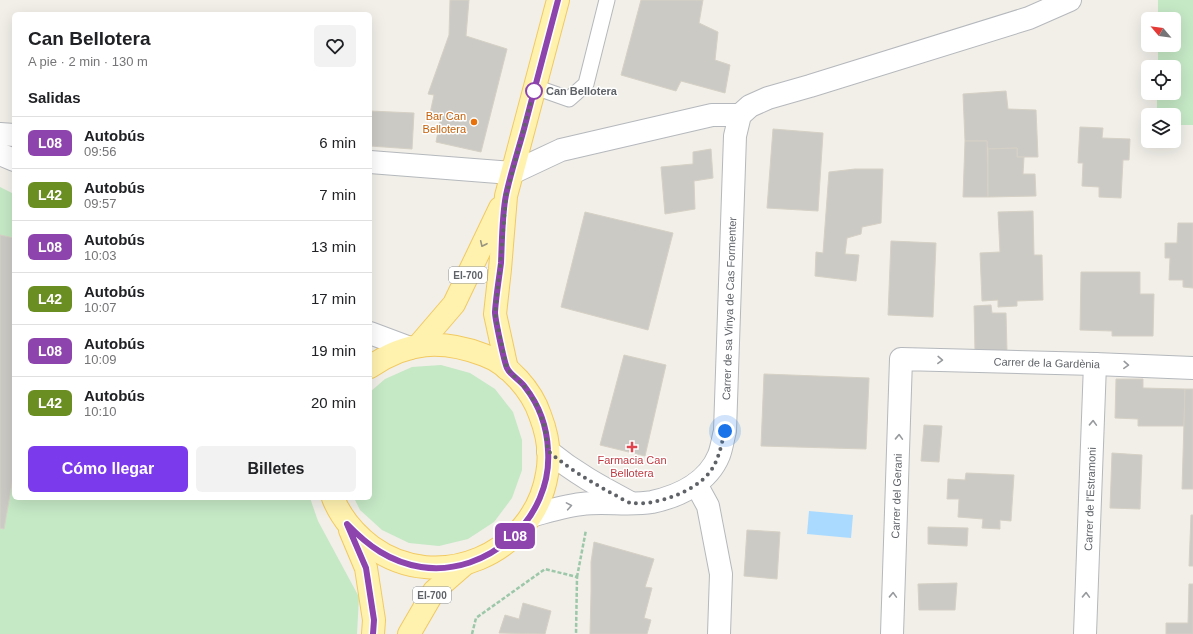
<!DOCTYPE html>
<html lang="es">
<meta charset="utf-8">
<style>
:root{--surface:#fff;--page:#f2f2f2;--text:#202124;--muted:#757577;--line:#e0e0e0;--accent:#7c3aed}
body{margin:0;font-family:Arial,sans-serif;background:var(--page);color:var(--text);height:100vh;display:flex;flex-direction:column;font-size:15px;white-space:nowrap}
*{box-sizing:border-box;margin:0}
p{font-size:13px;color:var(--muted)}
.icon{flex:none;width:22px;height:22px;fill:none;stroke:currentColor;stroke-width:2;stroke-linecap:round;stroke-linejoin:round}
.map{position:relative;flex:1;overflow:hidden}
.details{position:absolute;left:12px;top:12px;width:360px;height:488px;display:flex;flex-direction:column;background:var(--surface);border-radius:6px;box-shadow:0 4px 16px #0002}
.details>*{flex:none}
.badge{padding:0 8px;border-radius:6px;font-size:14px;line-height:26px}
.needle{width:26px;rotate:299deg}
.tools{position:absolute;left:1141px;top:12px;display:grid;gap:8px}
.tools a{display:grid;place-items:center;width:40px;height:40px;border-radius:6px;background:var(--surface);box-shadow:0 4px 16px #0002;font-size:20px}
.you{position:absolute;width:20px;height:20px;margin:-10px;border:3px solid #fff;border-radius:50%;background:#1a73e8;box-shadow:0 0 0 6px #1a73e833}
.map>.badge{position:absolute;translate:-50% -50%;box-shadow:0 0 0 2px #fff}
h2{padding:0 16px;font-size:15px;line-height:36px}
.round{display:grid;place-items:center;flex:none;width:42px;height:42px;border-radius:6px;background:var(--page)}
.summary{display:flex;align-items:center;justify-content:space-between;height:68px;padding:0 16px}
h1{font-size:19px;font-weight:800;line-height:30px}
.cta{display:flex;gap:8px;margin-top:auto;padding:8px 16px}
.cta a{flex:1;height:46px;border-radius:6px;background:var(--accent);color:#fff;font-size:16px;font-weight:800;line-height:46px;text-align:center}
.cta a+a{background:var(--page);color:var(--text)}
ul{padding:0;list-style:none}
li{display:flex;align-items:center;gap:12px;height:52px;padding:0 16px;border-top:1px solid var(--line)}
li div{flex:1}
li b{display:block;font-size:15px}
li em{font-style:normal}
li .badge{min-width:44px;font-weight:700;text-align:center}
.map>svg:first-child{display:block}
.green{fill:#c5e8c5}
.water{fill:#aadaff}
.building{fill:#cccac5;stroke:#d6d1c6}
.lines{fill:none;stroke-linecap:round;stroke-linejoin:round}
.service-casing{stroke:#b5b8bc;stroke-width:17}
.minor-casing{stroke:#b5b8bc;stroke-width:24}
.tertiary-casing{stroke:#b5b8bc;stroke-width:24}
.primary-casing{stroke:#f2c960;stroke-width:24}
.path{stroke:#9cc7a9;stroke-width:2.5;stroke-dasharray:4 2;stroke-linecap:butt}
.service{stroke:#fff;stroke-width:15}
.minor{stroke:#fff;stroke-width:22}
.tertiary{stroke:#fff;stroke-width:22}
.primary{stroke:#fff2af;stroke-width:22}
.oneway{stroke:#979581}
.oneway2{stroke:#979a9d}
.line-casing{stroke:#fff;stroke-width:9}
.line{stroke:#8e44ad;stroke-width:6}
.walk{stroke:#5f6368;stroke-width:4;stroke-dasharray:0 7.2}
.stop-dot{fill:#fff;stroke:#8e44ad;stroke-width:2}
.food-dot{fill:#e8710a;stroke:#fff;stroke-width:1.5}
.health-dot{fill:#e0444e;stroke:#fff;stroke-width:1.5}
.labels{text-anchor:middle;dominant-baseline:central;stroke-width:3;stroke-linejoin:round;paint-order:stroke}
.shield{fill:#fff;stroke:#8f9295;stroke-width:1}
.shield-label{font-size:10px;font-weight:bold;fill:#5f6368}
.stop-label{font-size:11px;font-weight:bold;fill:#5f6368;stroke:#fff;text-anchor:start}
.food-label{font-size:11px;fill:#c56008;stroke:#fff;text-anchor:end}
.street-label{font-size:11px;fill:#5f6368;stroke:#fff}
.health-label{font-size:11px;fill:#be3a42;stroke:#fff}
</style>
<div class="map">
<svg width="1193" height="634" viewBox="0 0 1193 634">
<rect width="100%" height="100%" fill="#f1efe8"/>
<g class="green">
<polygon points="1158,0 1193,0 1193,125 1174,125 1174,115 1157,115 1157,93 1174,93 1174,67 1158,67 1158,45 1174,45 1174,19 1158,19"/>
<polygon points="0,187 14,194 14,498 310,498 318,521 359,597 357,634 0,634"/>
<polygon points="441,365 470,373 495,389 513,412 522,440 522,470 512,498 494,522 468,539 439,546 409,543 382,530 360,510 354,498 370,498 370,392 385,379 412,367"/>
</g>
<polygon class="water" points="809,511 853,515 851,538 807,534"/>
<g class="building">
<polygon points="450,0 469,0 466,36 507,49 481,152 436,142 440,121 429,118 434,95 428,94 449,35"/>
<polygon points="641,0 703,0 699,23 718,32 715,60 730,65 725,93 681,81 676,91 621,75"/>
<polygon points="1006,91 1008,109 1036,110 1038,157 1017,157 1017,148 988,149 987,141 965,141 963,94"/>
<polygon points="370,111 414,113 412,149 370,146"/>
<polygon points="1080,127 1103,128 1102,138 1130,139 1129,160 1123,160 1121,198 1099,197 1099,187 1082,186 1083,163 1078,163"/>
<polygon points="773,129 823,133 818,211 767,208"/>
<polygon points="965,141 987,141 988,197 963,197"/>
<polygon points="1017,148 1017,157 1024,157 1023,174 1035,174 1036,196 988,197 988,149"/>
<polygon points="711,149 713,178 694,181 695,209 665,214 661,167 693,164 693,152"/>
<polygon points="855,169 883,169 881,223 862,227 861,234 847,238 845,254 859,255 856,281 815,276 816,252 823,253 829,172"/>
<polygon points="1033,211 1034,255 1042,255 1043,300 1017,301 1017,306 998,307 998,300 982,301 980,253 1000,252 998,212"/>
<polygon points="585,212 673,233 648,330 561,307"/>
<polygon points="1178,223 1193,223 1193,288 1183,287 1183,280 1169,280 1170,258 1165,258 1165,243 1177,243"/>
<polygon points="0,235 14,238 14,472 4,529 0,528"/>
<polygon points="891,241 936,243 933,317 888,315"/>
<polygon points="1081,272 1140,272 1140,294 1154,294 1153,336 1112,336 1112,331 1080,330"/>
<polygon points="991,305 992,313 1006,313 1007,351 975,352 974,306"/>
<polygon points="624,355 666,365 645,456 600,445"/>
<polygon points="764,374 869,378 866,449 761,446"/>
<polygon points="1116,379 1143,379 1143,388 1185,389 1184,426 1138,426 1138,419 1115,418"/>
<polygon points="1185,389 1193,389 1193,489 1182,489"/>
<polygon points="924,425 942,426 939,462 921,461"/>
<polygon points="1112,453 1142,455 1140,509 1110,508"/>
<polygon points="966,473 1014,475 1011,521 1000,520 1000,529 982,528 983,519 958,517 959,499 947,499 948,479 965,480"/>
<polygon points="1191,515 1193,515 1193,566 1189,566"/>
<polygon points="928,527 968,528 967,546 928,544"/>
<polygon points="747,530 780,532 777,579 744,576"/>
<polygon points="594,542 654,559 645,587 652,588 644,618 651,620 647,634 590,634 591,592 591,562"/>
<polygon points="957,583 955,610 919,610 918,584"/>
<polygon points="1189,584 1193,584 1193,634 1166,634 1166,623 1188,623"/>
<polygon points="523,603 551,611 545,634 499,633 505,615 519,619"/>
</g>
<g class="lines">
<defs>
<polyline id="service" points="535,87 569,99 586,84 607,0"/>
<g id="minor">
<polyline points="0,134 14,135"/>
<polyline points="370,162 512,173 561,150 712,115 740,115"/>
<polyline points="696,484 708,506 721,574 719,634"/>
<path id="s1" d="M892 634 901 359 1095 364 1193 368"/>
<path id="s2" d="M1085 634 1095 364"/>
</g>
<g id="tertiary">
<polyline points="0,154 14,160"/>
<polyline points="370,333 410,348"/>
<path d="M548 451C575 473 599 486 629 502"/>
<path id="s3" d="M531 516C548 511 564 506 582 504 605 501 629 506 652 502 680 496 708 482 719 455 722 447 723 438 725 431L735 136 740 115 750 106 768 98 810 86 1029 18 1070 0"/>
</g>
<g id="primary">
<polyline points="418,346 454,304 500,208"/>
<polyline points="507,369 495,314 500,269 506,196 558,0"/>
<path d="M333 498C341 518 355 534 372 547 438 595 534 554 547 474 551 454 547 433 540 415 532 391 509 364 484 355 442 339 407 341 370 367"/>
<polyline points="350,530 366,568 374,620 373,634"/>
<polyline points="409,634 434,591 465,564"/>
</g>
</defs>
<use href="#service" class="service-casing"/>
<use href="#minor" class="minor-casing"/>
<use href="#tertiary" class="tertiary-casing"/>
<use href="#primary" class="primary-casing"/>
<g class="path">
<polyline points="577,577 586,530"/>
<polyline points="472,634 476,618 545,569 577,577 576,634"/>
</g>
<use href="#service" class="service"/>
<use href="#minor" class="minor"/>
<use href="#tertiary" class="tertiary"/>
<use href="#primary" class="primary"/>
</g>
<defs><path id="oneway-chevron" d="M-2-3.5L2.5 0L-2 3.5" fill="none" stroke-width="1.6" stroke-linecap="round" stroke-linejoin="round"/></defs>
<use class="oneway" href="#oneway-chevron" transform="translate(483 244) rotate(115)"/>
<g class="oneway2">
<use href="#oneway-chevron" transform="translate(940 360) rotate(2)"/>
<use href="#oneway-chevron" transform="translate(1126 365) rotate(3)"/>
<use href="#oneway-chevron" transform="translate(1093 423) rotate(-88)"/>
<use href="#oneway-chevron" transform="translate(899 437) rotate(-88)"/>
<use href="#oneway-chevron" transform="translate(569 506) rotate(-10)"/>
<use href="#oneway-chevron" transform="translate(893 595) rotate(-88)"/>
<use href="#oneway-chevron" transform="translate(1086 595) rotate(-88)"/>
</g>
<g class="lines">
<defs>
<path id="line" d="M373 634 374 620 366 568 347 524C368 546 390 562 421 567 488 577 553 518 548 450 547 427 539 405 525 387 520 380 510 375 507 368 504 361 495 319 495 312 496 296 499 279 501 263 502 241 502 215 506 195 511 172 518 151 524 129 535 86 547 43 558 0"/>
</defs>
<use href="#line" class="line-casing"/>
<use href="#line" class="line"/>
<path class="walk" d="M534 91 535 87 506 196 500 269 495 314 507 369 524 386 537 405 545 428 548 451C569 469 591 482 615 495 619 497 626 502 631 503 655 506 694 492 709 473 719 461 721 445 725 431"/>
</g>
<circle class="stop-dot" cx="534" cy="91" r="8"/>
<circle class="food-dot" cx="474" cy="122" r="4"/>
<path class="health-dot" d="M630 441h4v4h4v4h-4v4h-4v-4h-4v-4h4z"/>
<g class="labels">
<g class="shield">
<rect x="449" y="267" width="38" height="16" rx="3"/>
<rect x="413" y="587" width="38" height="16" rx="3"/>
</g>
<g class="shield-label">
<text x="468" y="275">EI-700</text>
<text x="432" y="595">EI-700</text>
</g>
<g class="stop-label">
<text x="546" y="91">Can Bellotera</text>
</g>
<g class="food-label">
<text x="466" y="116">Bar Can<tspan x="466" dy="13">Bellotera</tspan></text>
</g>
<g class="street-label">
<text stroke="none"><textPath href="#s3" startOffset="355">Carrer de sa Vinya de Cas Formenter</textPath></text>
<text stroke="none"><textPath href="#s1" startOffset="421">Carrer de la Gardènia</textPath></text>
<text stroke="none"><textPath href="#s1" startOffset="138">Carrer del Gerani</textPath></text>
<text stroke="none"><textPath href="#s2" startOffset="135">Carrer de l'Estramoni</textPath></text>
</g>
<g class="health-label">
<text x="632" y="460">Farmacia Can<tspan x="632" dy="13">Bellotera</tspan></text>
</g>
</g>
</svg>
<div class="tools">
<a><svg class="needle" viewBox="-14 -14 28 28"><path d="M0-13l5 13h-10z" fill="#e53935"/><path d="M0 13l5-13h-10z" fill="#757577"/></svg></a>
<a><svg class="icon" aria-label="locate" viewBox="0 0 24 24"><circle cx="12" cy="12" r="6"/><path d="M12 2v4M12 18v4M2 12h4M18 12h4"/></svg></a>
<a><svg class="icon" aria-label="layers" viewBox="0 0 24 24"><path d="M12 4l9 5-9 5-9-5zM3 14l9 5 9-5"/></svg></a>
</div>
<div class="you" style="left:725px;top:431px"></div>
<b class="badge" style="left:515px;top:536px;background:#8e44ad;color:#fff">L08</b>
<section class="details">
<div class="summary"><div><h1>Can Bellotera</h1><p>A pie · 2 min · 130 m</p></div><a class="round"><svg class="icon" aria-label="heart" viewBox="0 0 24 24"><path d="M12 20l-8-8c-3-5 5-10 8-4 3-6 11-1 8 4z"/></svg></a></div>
<h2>Salidas</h2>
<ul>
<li><span class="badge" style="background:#8e44ad;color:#fff">L08</span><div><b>Autobús</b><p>09:56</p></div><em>6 min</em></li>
<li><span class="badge" style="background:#6b8e23;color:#fff">L42</span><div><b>Autobús</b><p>09:57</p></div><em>7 min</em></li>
<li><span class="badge" style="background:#8e44ad;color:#fff">L08</span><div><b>Autobús</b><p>10:03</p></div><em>13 min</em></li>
<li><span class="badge" style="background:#6b8e23;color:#fff">L42</span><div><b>Autobús</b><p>10:07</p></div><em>17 min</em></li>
<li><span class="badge" style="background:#8e44ad;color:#fff">L08</span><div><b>Autobús</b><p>10:09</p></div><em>19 min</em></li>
<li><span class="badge" style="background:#6b8e23;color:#fff">L42</span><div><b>Autobús</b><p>10:10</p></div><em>20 min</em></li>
</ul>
<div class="cta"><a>Cómo llegar</a><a>Billetes</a></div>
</section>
</div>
